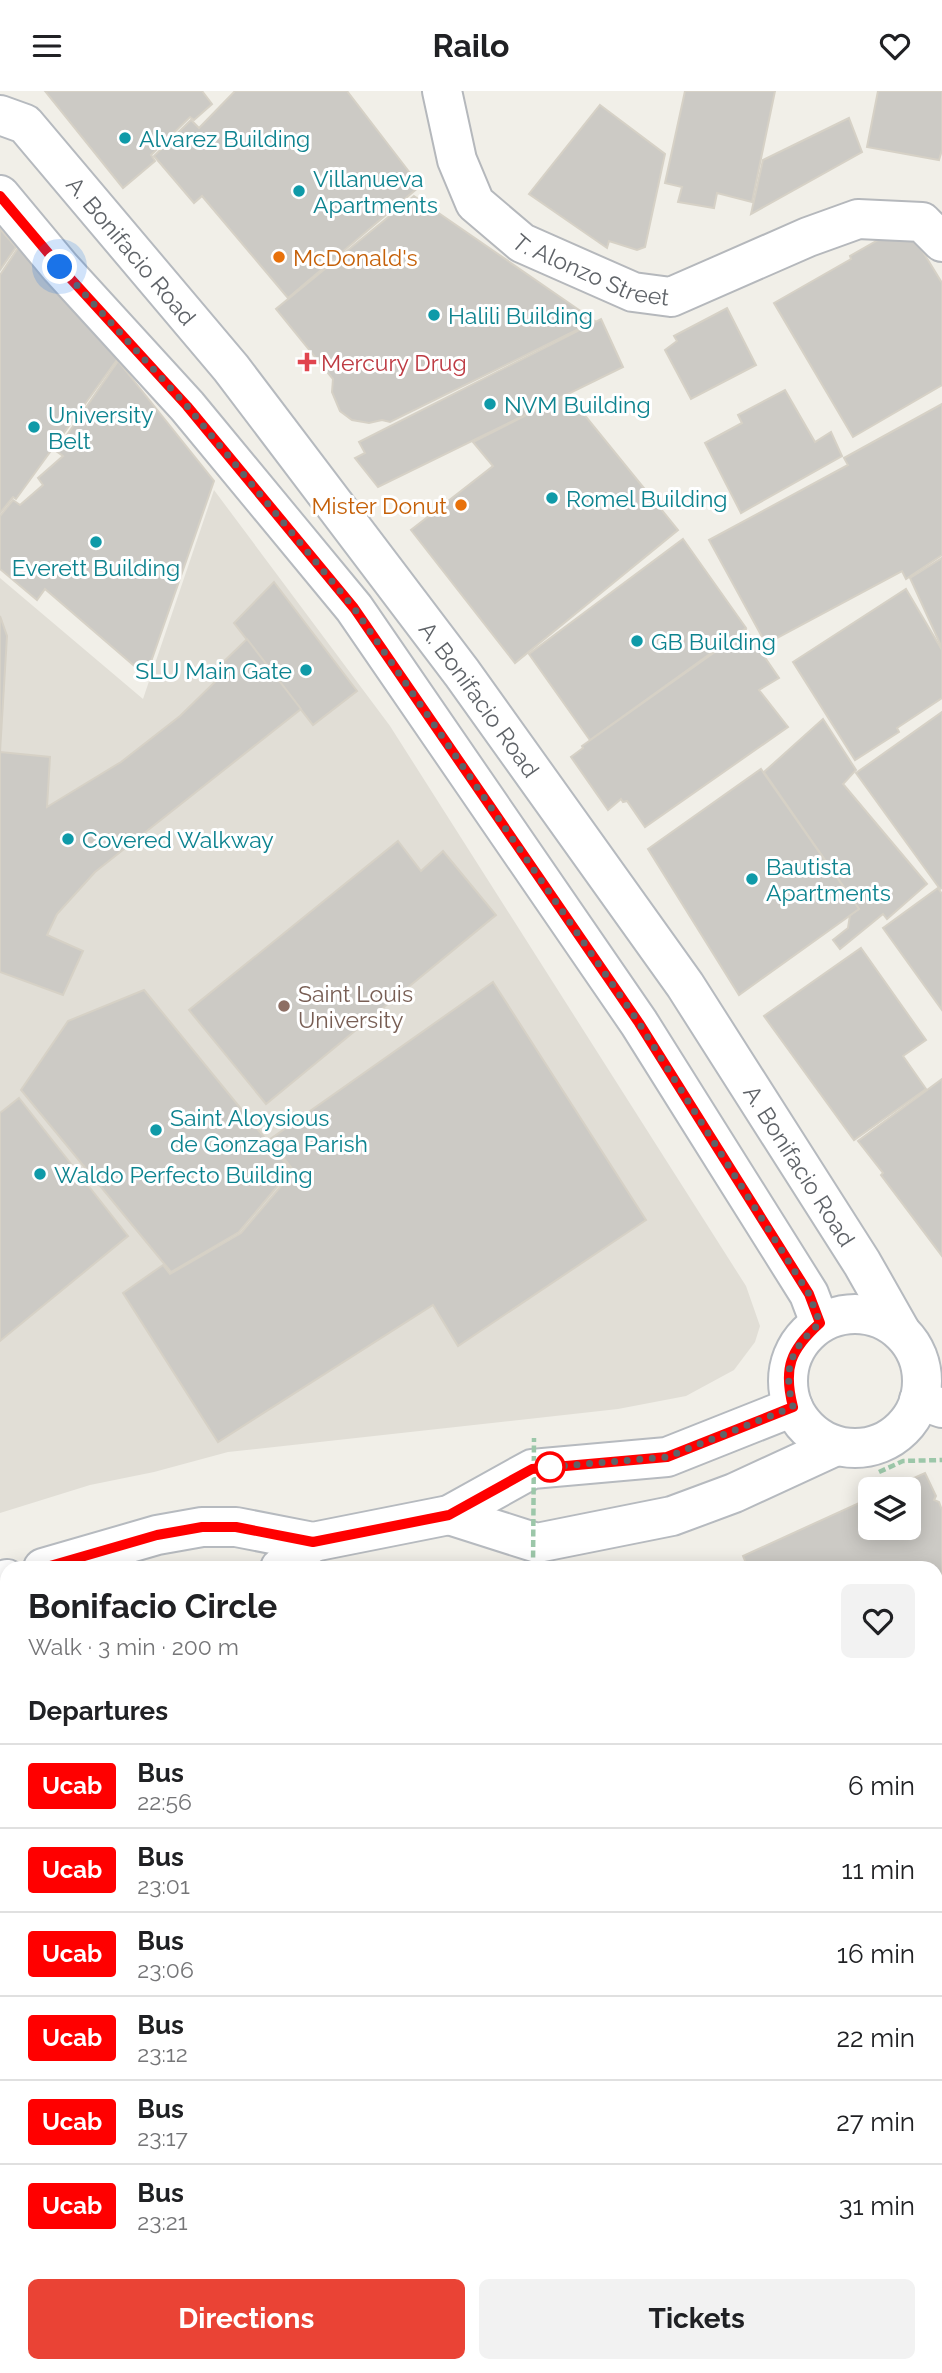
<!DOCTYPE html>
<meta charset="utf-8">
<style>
:root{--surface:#fff;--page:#f2f2f2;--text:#202124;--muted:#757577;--line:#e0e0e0;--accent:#ea4335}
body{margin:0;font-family:Raleway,sans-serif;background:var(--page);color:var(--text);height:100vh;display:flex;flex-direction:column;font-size:26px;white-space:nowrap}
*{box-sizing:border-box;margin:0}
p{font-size:23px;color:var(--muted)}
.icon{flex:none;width:38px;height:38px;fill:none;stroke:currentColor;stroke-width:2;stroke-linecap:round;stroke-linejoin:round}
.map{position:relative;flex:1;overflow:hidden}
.details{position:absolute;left:0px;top:1470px;width:943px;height:812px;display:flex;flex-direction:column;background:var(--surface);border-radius:21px 21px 0 0;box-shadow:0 4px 18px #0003}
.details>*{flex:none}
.badge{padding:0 14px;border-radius:5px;font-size:24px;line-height:46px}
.controls{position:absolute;left:858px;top:1386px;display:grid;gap:14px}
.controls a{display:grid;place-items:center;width:63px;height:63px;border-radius:10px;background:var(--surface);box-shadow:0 4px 18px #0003;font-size:35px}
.you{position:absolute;width:35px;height:35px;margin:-18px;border:5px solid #fff;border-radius:50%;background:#1a73e8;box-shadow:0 0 0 10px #1a73e833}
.map>.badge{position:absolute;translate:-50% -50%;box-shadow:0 0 0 4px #fff}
h2{padding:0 28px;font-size:26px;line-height:63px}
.round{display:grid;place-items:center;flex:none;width:74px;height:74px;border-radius:10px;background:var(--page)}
.summary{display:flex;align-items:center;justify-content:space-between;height:119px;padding:0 28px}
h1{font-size:33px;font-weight:700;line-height:52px}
.action{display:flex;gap:14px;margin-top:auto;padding:14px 28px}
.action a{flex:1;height:80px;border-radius:10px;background:var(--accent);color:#fff;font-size:28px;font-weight:700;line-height:80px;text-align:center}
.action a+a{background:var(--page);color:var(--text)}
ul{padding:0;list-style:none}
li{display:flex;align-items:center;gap:21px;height:84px;padding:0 28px;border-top:2px solid var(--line)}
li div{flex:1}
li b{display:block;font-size:26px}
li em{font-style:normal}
li .badge{min-width:77px;font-weight:700;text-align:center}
header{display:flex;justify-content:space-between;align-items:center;height:91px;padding:0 28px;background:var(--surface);font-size:32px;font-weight:700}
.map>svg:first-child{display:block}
.education{fill:#e1ded6}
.building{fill:#cccac5;stroke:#d6d1c6;stroke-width:2}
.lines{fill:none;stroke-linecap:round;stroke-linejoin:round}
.minor-casing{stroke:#b5b8bc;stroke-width:42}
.tertiary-casing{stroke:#b5b8bc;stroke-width:42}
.secondary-casing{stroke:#b6babf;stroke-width:42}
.path{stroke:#9cc7a9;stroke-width:4.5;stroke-dasharray:7 3.5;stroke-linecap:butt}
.minor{stroke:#fff;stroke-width:38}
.tertiary{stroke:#fff;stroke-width:38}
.secondary{stroke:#fff;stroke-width:38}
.path-bridge{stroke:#9cc7a9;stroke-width:4.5;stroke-dasharray:7 3.5;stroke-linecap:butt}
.line-casing{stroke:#fff;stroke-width:16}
.line{stroke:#f00;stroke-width:10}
.walk{stroke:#5f6368;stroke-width:7;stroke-dasharray:0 12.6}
.culture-dot{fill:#0f9aa8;stroke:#fff;stroke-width:2.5}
.food-dot{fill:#e8710a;stroke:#fff;stroke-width:2.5}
.health-dot{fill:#e0444e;stroke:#fff;stroke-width:2.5}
.education-dot{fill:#8d6e63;stroke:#fff;stroke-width:2.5}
.stop-dot{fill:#fff;stroke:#f00;stroke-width:3.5}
.labels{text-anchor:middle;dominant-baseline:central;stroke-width:6;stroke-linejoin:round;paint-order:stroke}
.culture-label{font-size:23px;fill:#0d838f;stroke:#fff;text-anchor:start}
.street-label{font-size:23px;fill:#5f6368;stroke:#fff}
.food-label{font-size:23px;fill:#c56008;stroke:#fff;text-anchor:start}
.health-label{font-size:23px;fill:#be3a42;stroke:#fff;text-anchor:start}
.education-label{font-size:23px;fill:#785e54;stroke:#fff;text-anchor:start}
</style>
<header><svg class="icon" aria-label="menu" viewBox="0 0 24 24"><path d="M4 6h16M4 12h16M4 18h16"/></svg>Railo<svg class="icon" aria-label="heart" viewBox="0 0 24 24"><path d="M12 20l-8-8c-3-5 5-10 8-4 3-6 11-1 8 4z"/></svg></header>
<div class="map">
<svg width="942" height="2282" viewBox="0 0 942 2282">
<rect width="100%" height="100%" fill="#f1efe8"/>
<polygon class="education" points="214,399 390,635 746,1195 760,1235 755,1251 734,1279 686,1305 618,1318 228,1361 154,1381 90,1394 0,1422 0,487 143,608"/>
<g class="building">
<polygon points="45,0 202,0 212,13 194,29 190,26 151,64 155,70 123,97"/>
<polygon points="235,0 347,0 420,95 288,207 202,105 194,112 154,65 191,29 199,37"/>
<polygon points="685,0 775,0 752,111 717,102 714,117 678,111 682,96 665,92"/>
<polygon points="878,0 942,0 942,59 939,69 867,56"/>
<polygon points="600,14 665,63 645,156 637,159 609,150 607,157 529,103"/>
<polygon points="849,27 862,61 751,123 763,69"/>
<polygon points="414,105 595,230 390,331 382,329 369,332 352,329 340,320 332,301 333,288 276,218"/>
<polygon points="906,133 942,192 942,294 853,346 774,212 851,168 850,165"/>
<polygon points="0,138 16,156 0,179"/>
<polygon points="22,151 119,266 16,408 13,406 0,422 0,184"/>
<polygon points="727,217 756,274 691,308 665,259 677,250 674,245"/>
<polygon points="601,228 623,276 378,396 355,367 365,362 359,351"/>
<polygon points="118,270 214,390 146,585 45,498 37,509 0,478 0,425 13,409 20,414 43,394 38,387 63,365 56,360"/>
<polygon points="785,299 815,351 831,341 842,365 741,422 705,352 742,332 738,324"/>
<polygon points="568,303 572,312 574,311 678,439 515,572 411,439 493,375 473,351"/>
<polygon points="942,313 942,464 906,488 902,480 766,553 709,449 848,374 844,367"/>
<polygon points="683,448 746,537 590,649 529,563"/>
<polygon points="942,467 942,557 910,487"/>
<polygon points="274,491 357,600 313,634 234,532"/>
<polygon points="906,498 942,559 942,607 897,637 899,641 855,669 793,571"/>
<polygon points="0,525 7,545 0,661"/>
<polygon points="746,539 779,587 759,599 788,636 645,736 627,710 623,711 621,708 608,719 571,666 583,657 582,655"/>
<polygon points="247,548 301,618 95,781 57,823 47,844 83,860 63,904 0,881 0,661 50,666 47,716 121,671 180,625 221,585 215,579"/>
<polygon points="942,621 942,797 940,798 856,682"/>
<polygon points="823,628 856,679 843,693 927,793 887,828 883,823 840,858 833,849 848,837 850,824 859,818 764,681"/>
<polygon points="761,678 859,818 739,904 648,758"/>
<polygon points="398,750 421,780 443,760 496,824 266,1013 189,919"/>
<polygon points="938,797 942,803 942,919 883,837"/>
<polygon points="861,857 926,949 903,965 926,998 854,1049 764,925"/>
<polygon points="493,891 646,1129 458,1255 433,1214 218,1351 123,1202 163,1174 170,1183 241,1142 294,1080 269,1049"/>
<polygon points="144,899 291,1079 239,1141 171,1181 21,999 68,930"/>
<polygon points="942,988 942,1165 881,1084 883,1082 858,1050"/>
<polygon points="19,1007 128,1145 0,1250 0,1022"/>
<polygon points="925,1382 936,1405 934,1409 939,1411 942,1419 942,1510 936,1513 936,1477 748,1477 743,1465 870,1407 870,1437 908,1437 908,1398 889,1398"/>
<polygon points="942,1540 942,1702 936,1706 936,1543"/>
<polygon points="936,1839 942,1843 942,1911 936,1918"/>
<polygon points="7,1845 7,1936 0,1933 0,1853"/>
<polygon points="942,1915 942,2023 936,2031 936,1923"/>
<polygon points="937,2098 942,2102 942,2282 913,2282 904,2275 936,2275"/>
<polygon points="0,2111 7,2116 7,2254 0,2252 0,2160 5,2151 0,2150"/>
<polygon points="0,2262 7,2265 7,2275 30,2275 46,2282 0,2282"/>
<polygon points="86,2275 106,2275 107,2276 104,2282 83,2282"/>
<polygon points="106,2275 209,2275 220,2282 104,2282"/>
<polygon points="254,2275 269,2275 279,2282 250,2282"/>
<polygon points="551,2275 640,2275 641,2282 552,2282"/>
<polygon points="641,2275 730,2275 731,2282 641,2282"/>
<polygon points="852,2275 900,2275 909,2282 854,2282 850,2279"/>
</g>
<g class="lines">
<defs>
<g id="minor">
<path id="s1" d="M442 0 457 69 475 112 522 152 633 201 671 206 808 146 858 128 922 131 942 151"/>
</g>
<polyline id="tertiary" points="919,1309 942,1317"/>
<g id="secondary">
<path id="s2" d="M0 24 25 33 231 277 462 582 685 894 862 1172 900 1239"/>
<polyline points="0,104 60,176 187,315 354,517 639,932 809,1203 820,1232"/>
<circle cx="855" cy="1290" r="67"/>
<polyline points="449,1424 537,1452 672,1425 734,1402 836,1355"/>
<polyline points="43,1477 157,1444 202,1436 236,1436 313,1451 449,1424 532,1378 667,1366 793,1316"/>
<polyline points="280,1477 313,1451"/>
<polyline points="0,1490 7,1488"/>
<polyline points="0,1661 7,1656"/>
<polyline points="0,2072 7,2076"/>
<polyline points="340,2275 351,2282"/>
</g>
</defs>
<use href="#minor" class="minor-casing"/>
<use href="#tertiary" class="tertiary-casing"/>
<use href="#secondary" class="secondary-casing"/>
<g class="path">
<polyline points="879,1381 903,1370 942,1369"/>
<polyline points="0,1591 7,1546"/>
</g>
<use href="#minor" class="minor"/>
<use href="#tertiary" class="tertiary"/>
<use href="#secondary" class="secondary"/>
<polyline class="path-bridge" points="533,1477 534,1347"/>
</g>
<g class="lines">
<defs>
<path id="line" d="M0 105 60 176 187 315 354 517 639 932 809 1203 820 1232C790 1259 783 1277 793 1316L667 1366 532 1378 449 1424 313 1451 236 1436H202L157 1444 43 1477"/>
</defs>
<use href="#line" class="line-casing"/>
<use href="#line" class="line"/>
<path class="walk" d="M60 176 187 315 354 517 639 932 809 1203 820 1232C790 1259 783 1277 793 1316L667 1366 550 1376"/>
</g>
<g class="culture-dot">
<circle cx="125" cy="47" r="7"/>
<circle cx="299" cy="100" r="7"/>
<circle cx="434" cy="224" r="7"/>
<circle cx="490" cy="313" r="7"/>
<circle cx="34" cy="336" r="7"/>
<circle cx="552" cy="407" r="7"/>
<circle cx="96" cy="451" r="7"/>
<circle cx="637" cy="550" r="7"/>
<circle cx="306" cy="579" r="7"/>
<circle cx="68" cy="748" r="7"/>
<circle cx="752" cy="788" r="7"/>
<circle cx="156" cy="1039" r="7"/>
<circle cx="40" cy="1083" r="7"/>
</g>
<g class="food-dot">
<circle cx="279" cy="166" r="7"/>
<circle cx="461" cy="414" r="7"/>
</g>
<path class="health-dot" d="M303.5 260.5h7v7h7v7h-7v7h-7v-7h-7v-7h7z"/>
<circle class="education-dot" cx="284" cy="915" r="7"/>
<circle class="stop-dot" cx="550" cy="1376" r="14"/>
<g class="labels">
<g class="culture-label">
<text x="139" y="47">Alvarez Building</text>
<text x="313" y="87">Villanueva<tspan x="313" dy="26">Apartments</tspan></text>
<text x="448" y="224">Halili Building</text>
<text x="504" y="313">NVM Building</text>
<text x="48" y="323">University<tspan x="48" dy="26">Belt</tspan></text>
<text x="566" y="407">Romel Building</text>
<text x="96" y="476" text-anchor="middle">Everett Building</text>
<text x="651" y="550">GB Building</text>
<text x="292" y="579" text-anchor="end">SLU Main Gate</text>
<text x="82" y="748">Covered Walkway</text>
<text x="766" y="775">Bautista<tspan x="766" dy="26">Apartments</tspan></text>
<text x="170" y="1026">Saint Aloysious<tspan x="170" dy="26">de Gonzaga Parish</tspan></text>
<text x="54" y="1083">Waldo Perfecto Building</text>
</g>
<g class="street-label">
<text stroke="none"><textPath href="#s2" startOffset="192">A. Bonifacio Road</textPath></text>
<text stroke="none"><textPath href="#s1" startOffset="254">T. Alonzo Street</textPath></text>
<text stroke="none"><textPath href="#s2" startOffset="760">A. Bonifacio Road</textPath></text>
<text stroke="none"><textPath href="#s2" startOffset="1326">A. Bonifacio Road</textPath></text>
</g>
<g class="food-label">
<text x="293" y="166">McDonald's</text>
<text x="447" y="414" text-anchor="end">Mister Donut</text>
</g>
<g class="health-label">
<text x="321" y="271">Mercury Drug</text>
</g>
<g class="education-label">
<text x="298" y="902">Saint Louis<tspan x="298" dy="26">University</tspan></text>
</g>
</g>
</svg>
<div class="controls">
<a><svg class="icon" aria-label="layers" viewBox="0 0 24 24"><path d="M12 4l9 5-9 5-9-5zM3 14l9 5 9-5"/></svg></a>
</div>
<div class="you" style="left:60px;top:176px"></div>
<section class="details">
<div class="summary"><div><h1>Bonifacio Circle</h1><p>Walk · 3 min · 200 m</p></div><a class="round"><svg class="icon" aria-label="heart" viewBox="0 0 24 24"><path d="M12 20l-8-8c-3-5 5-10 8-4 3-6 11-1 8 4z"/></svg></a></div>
<h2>Departures</h2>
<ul>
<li><span class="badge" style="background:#f00;color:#fff">Ucab</span><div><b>Bus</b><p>22:56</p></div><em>6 min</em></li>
<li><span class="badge" style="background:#f00;color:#fff">Ucab</span><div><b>Bus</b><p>23:01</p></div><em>11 min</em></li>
<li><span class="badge" style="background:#f00;color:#fff">Ucab</span><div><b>Bus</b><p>23:06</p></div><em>16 min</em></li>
<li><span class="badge" style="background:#f00;color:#fff">Ucab</span><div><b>Bus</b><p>23:12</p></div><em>22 min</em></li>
<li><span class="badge" style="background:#f00;color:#fff">Ucab</span><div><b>Bus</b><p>23:17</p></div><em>27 min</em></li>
<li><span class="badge" style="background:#f00;color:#fff">Ucab</span><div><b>Bus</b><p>23:21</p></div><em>31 min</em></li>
</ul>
<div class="action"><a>Directions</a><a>Tickets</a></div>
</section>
</div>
